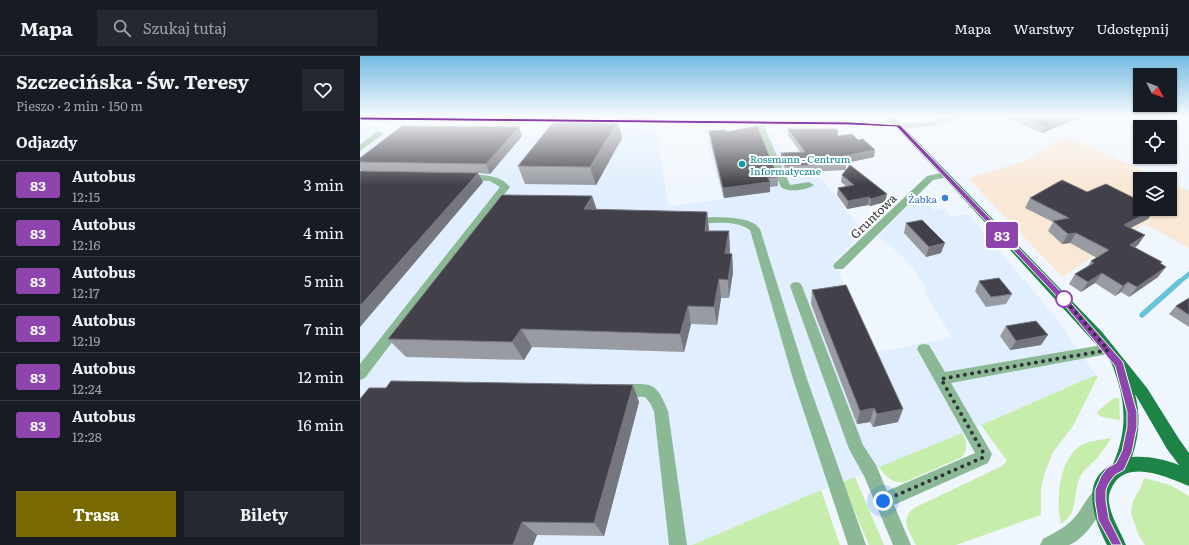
<!DOCTYPE html>
<html lang="pl">
<meta charset="utf-8">
<style>
:root{--surface:#171b24;--page:#242831;--text:#f1f3f6;--muted:#9ea1a6;--line:#363941;--accent:#786900}
body{margin:0;font-family:Literata,serif;background:var(--page);color:var(--text);height:100vh;display:flex;flex-direction:column;font-size:15px;white-space:nowrap}
*{box-sizing:border-box;margin:0}
p{font-size:13px;color:var(--muted)}
.icon{flex:none;width:22px;height:22px;fill:none;stroke:currentColor;stroke-width:2;stroke-linecap:round;stroke-linejoin:round}
.map{position:relative;flex:1;overflow:hidden}
.side{display:flex;flex-direction:column;background:var(--surface);width:360px}
.side>*{flex:none}
.badge{padding:0 8px;border-radius:3px;font-size:14px;line-height:26px}
.needle{width:26px;rotate:132deg}
.tools{position:absolute;left:773px;top:12px;display:grid;gap:8px}
.tools a{display:grid;place-items:center;width:44px;height:44px;border-radius:0px;background:var(--surface);box-shadow:0 1px 3px #0004;font-size:20px}
.you{position:absolute;width:20px;height:20px;margin:-10px;border:3px solid #fff;border-radius:50%;background:#1a73e8;box-shadow:0 0 0 6px #1a73e833}
.map>.badge{position:absolute;translate:-50% -50%;box-shadow:0 0 0 2px #fff}
h2{padding:0 16px;font-size:15px;line-height:36px}
.round{display:grid;place-items:center;flex:none;width:42px;height:42px;border-radius:0px;background:var(--page)}
.overview{display:flex;align-items:center;justify-content:space-between;height:68px;padding:0 16px}
h1{font-size:19px;font-weight:700;line-height:30px}
.button{display:flex;gap:8px;margin-top:auto;padding:8px 16px}
.button a{flex:1;height:46px;border-radius:0px;background:var(--accent);color:#fff;font-size:16px;font-weight:700;line-height:46px;text-align:center}
.button a+a{background:var(--page);color:var(--text)}
ul{padding:0;list-style:none}
li{display:flex;align-items:center;gap:12px;height:48px;padding:0 16px;border-top:1px solid var(--line)}
li div{flex:1}
li b{display:block;font-size:15px}
li em{font-style:normal}
li .badge{min-width:44px;font-weight:700;text-align:center}
header{display:flex;align-items:center;gap:24px;box-sizing:border-box;height:56px;padding:0 20px;background:var(--surface);border-bottom:1px solid var(--line)}
header strong{font-size:19px}
nav{display:flex;gap:22px;margin-inline-start:auto;font-size:14px}
.search{width:280px;height:36px;background:var(--page);display:flex;align-items:center;gap:10px;box-sizing:border-box;padding:0 14px;border-radius:0px;color:var(--muted);font-size:15px}
main{display:flex;flex:1;min-height:0}
.map>svg:first-child{display:block}
.commercial{fill:#fae8d7}
.built{fill:#e1eefd}
.green{fill:#c6edac}
.lines{fill:none;stroke-linecap:round;stroke-linejoin:round}
.stream-far1{stroke:#64c5da;stroke-width:4.5}
.stream{stroke:#64c5da;stroke-width:5.5}
.minor{fill:#8bb996;fill-rule:evenodd}
.major{fill:#1c8446;fill-rule:evenodd}
.wall{fill:#999ba2}
.shaded-wall{fill:#76777e}
.building{fill:#424048;stroke:#76777e}
.line{fill:#8e44ad;stroke:#fff}
.walk{stroke:#313437;stroke-width:4;stroke-dasharray:0 7.2}
.culture-dot{fill:#0f9aa8;stroke:#fff;stroke-width:1.5}
.shop-dot{fill:#3f7fe0;stroke:#fff;stroke-width:1.5}
.stop-dot{fill:#fff;stroke:#8e44ad;stroke-width:2}
.labels{text-anchor:middle;dominant-baseline:central;stroke-width:4;stroke-linejoin:round;paint-order:stroke}
.far-culture-label{font-size:10px;fill:#0d838f;stroke:#fff;text-anchor:start}
.far-shop-label{font-size:10px;fill:#366cbe;stroke:#fff;text-anchor:end}
.street-label{font-size:12px;fill:#313437;stroke:#fff}
</style>
<header>
<strong>Mapa</strong>
<div class="search"><svg class="icon" aria-label="search" viewBox="0 0 24 24"><circle cx="10" cy="10" r="6"/><path d="M15 15l6 6"/></svg>Szukaj tutaj</div>
<nav><a>Mapa</a><a>Warstwy</a><a>Udostępnij</a></nav>
</header>
<main>
<section class="side">
<div class="overview"><div><h1>Szczecińska - Św. Teresy</h1><p>Pieszo · 2 min · 150 m</p></div><a class="round"><svg class="icon" aria-label="heart" viewBox="0 0 24 24"><path d="M12 20l-8-8c-3-5 5-10 8-4 3-6 11-1 8 4z"/></svg></a></div>
<h2>Odjazdy</h2>
<ul>
<li><span class="badge" style="background:#8e44ad;color:#fff">83</span><div><b>Autobus</b><p>12:15</p></div><em>3 min</em></li>
<li><span class="badge" style="background:#8e44ad;color:#fff">83</span><div><b>Autobus</b><p>12:16</p></div><em>4 min</em></li>
<li><span class="badge" style="background:#8e44ad;color:#fff">83</span><div><b>Autobus</b><p>12:17</p></div><em>5 min</em></li>
<li><span class="badge" style="background:#8e44ad;color:#fff">83</span><div><b>Autobus</b><p>12:19</p></div><em>7 min</em></li>
<li><span class="badge" style="background:#8e44ad;color:#fff">83</span><div><b>Autobus</b><p>12:24</p></div><em>12 min</em></li>
<li><span class="badge" style="background:#8e44ad;color:#fff">83</span><div><b>Autobus</b><p>12:28</p></div><em>16 min</em></li>
</ul>
<div class="button"><a>Trasa</a><a>Bilety</a></div>
</section>
<div class="map">
<svg width="829" height="489" viewBox="0 0 829 489">
<rect width="100%" height="100%" fill="#f0f6fd"/>
<polygon class="commercial" points="705,80 801,123 780,123 780,153 810,153 810,127 829,135 829,192 784,168 702,221 608,122 665,105"/>
<polygon class="built" points="0,71 21,72 16,76 184,81 201,72 297,74 308,150 363,143 343,74 412,76 432,117 457,116 503,177 474,206 515,297 592,281 564,236 568,235 555,215 540,198 518,180 555,143 563,141 574,154 584,152 591,161 608,158 696,262 736,319 562,395 461,434 332,489 0,489"/>
<g class="green">
<path d="M736 319 738 320 713 370 693 396 685 416 681 432V459L596 489H556C549 474 539 465 554 452L642 410 647 405 621 369Z"/>
<polygon points="754,342 759,342 760,364 742,361 737,358 739,354"/>
<path d="M602 377C607 386 608 393 602 401L545 426C533 428 526 421 519 411Z"/>
<path d="M751 382C747 389 742 396 737 402 731 409 724 413 720 421 712 439 720 455 701 468 696 447 698 410 716 393 725 385 740 384 751 382Z"/>
<polygon points="495,421 524,489 509,489 482,426"/>
<polygon points="784,422 810,429 829,440 829,489 785,489 779,480 771,457 773,445 780,433"/>
<polygon points="461,434 480,489 332,489"/>
</g>
<g class="lines">
<polyline class="stream-far1" points="818,227 829,218"/>
<polyline class="stream" points="782,259 819,226"/>
<g class="minor">
<path d="M591 60H602L588 66 573 70 552 72 505 69 405 68 406 75 430 129 449 126 454 129C448 134 427 137 421 131L398 75 397 68 0 65V61L505 65C534 67 562 70 591 60Z"/>
<polygon points="16,76 22,76 23,78 0,95 0,89"/>
<polygon points="585,116 589,119 588,121 573,124 483,213 475,213 473,210 475,207 567,120"/>
<path d="M104 119C120 119 139 117 150 131L5 322 0 324V308L140 131 130 125 101 124 100 122 101 120Z"/>
<path d="M356 161C370 162 391 161 400 173L447 323 506 489H488L433 323 390 174C374 163 351 168 332 168L327 165 332 162Z"/>
<polygon points="436,226 440,227 442,230 503,389 516,409 527,435 615,397 557,293 559,289 564,288 569,289 585,316 748,288 753,289 755,293 753,297 748,298 591,327 632,398 628,407 534,449 551,489 533,489 504,420 489,393 430,230 432,227"/>
<path d="M259 328C291 329 295 323 308 355L327 489H309L294 355 290 347 285 341 259 340 254 338 252 334 254 330Z"/>
<path d="M740 432 746 434 748 440C742 456 726 483 709 489 701 489 688 489 680 489L683 483C694 477 705 472 714 462 723 453 728 436 740 432Z"/>
</g>
<path class="major" d="M525 60H533L742 276 787 332 819 383 829 397V430C809 422 772 404 755 426 751 432 748 439 749 446 751 462 760 474 766 489H747C734 464 719 424 753 408 768 373 766 346 753 311 750 302 739 291 732 284L591 129ZM775 338 807 393 819 409C803 403 789 400 772 401 779 380 781 360 775 338Z"/>
</g>
<g class="wall">
<polygon points="642,60 724,60 682,77"/>
<polygon points="258,65 262,82 236,129 165,128 158,110"/>
<polygon points="428,73 478,80 514,101 486,107 486,114 427,117 421,104 421,97 440,96 428,79"/>
<polygon points="349,75 366,76 418,121 418,130 410,131 410,136 364,142 350,84"/>
<polygon points="162,80 130,118 118,117 123,126 0,271 0,115 2,115 0,113 0,102"/>
<polygon points="482,119 527,138 525,146 510,150 508,149 487,153 477,139 478,132 486,130 481,126"/>
<polygon points="727,136 795,153 788,163 770,172 778,189 775,191 800,208 798,221 769,241 761,236 755,240 735,227 721,236 709,228 715,218 728,210 731,205 737,202 710,187 702,188 688,175 693,166 665,152 670,142"/>
<polygon points="232,140 237,154 347,156 349,175 370,193 370,197 372,198 373,216 369,242 361,242 357,269 331,268 324,296 172,291 164,304 46,301 28,283"/>
<polygon points="546,167 581,197 566,201 544,177"/>
<polygon points="619,225 652,238 646,248 626,251 615,235"/>
<polygon points="452,234 538,366 513,371 510,366 497,368 451,248"/>
<polygon points="829,243 829,271 809,258 816,250"/>
<polygon points="646,270 681,289 650,294 640,280"/>
<polygon points="273,329 279,346 244,480 177,479 173,489 0,489 26,332"/>
</g>
<g class="shaded-wall">
<polygon points="709,60 724,60 682,77 685,70"/>
<polygon points="258,65 262,82 236,129 230,111"/>
<polygon points="159,71 162,80 130,118 126,108"/>
<polygon points="515,94 514,101 486,107 479,101"/>
<polygon points="118,117 123,126 0,271 0,250"/>
<polygon points="410,126 410,136 364,142 363,132"/>
<polygon points="527,138 525,146 510,150 511,143"/>
<polygon points="232,140 238,158 224,153"/>
<polygon points="509,141 508,149 487,153 488,145"/>
<polygon points="795,153 788,163 757,179 764,169"/>
<polygon points="347,156 349,174 348,193 345,175"/>
<polygon points="369,175 370,193 367,216 365,197"/>
<polygon points="716,177 710,187 702,188 708,178"/>
<polygon points="785,179 778,189 763,199 770,189"/>
<polygon points="585,187 581,197 566,201 569,191"/>
<polygon points="372,198 373,216 369,242 368,224"/>
<polygon points="806,211 798,221 769,241 777,231"/>
<polygon points="742,217 735,227 721,236 728,226"/>
<polygon points="359,223 361,242 357,269 354,251"/>
<polygon points="768,226 761,236 755,240 763,230"/>
<polygon points="328,250 331,268 324,296 320,278"/>
<polygon points="161,273 172,291 164,304 152,286"/>
<polygon points="688,279 681,289 650,294 656,285"/>
<polygon points="273,329 279,346 244,480 234,467"/>
<polygon points="514,352 510,366 497,368 500,355"/>
<polygon points="543,353 538,366 513,371 517,358"/>
<polygon points="162,466 177,479 173,489 153,489"/>
</g>
<g class="building">
<polygon points="663,60 709,60 685,70"/>
<polygon points="195,64 258,65 230,111 158,110"/>
<polygon points="42,70 159,71 126,108 0,106 0,102"/>
<polygon points="397,70 418,121 408,122 410,126 363,132 349,75 366,74 366,76"/>
<polygon points="428,73 477,73 478,80 492,78 498,84 503,83 515,94 479,101 486,107 427,110 421,97 445,96"/>
<polygon points="490,109 527,138 511,143 509,141 488,145 478,132 494,129 482,119"/>
<polygon points="0,115 118,117 0,250"/>
<polygon points="702,124 727,136 746,128 780,145 780,153 794,153 764,169 785,179 770,189 802,206 800,207 806,211 777,231 768,226 763,230 742,217 728,226 715,218 734,207 731,205 749,194 716,177 708,178 693,165 709,162 670,142"/>
<polygon points="142,139 232,140 224,153 347,156 345,175 369,175 365,197 372,198 368,224 359,223 354,251 328,250 320,278 161,273 152,286 28,283"/>
<polygon points="562,164 585,187 569,191 546,167"/>
<polygon points="639,222 652,238 631,241 619,225"/>
<polygon points="486,229 543,353 517,358 514,352 500,355 452,234"/>
<polygon points="829,242 829,259 816,250"/>
<polygon points="676,265 688,279 656,285 646,270"/>
<polygon points="31,325 273,329 234,467 162,466 153,489 0,489 0,343 9,332 26,332"/>
</g>
<linearGradient id="sky" x2="0" y2="1"><stop stop-color="#73bbe2"/><stop offset="0.47" stop-color="#f8fbfe"/><stop offset="1" stop-color="#f8fbfe" stop-opacity="0"/></linearGradient>
<rect width="829" height="129" fill="url(#sky)"/>
<polygon class="line" points="0,61 491,66 540,69 706,241 763,306 777,356 777,371 772,396 764,414 755,419 749,427 746,434 746,445 749,463 762,489 752,489 738,464 735,445 735,434 741,420 747,412 756,407 762,395 767,371 767,356 755,310 701,245 537,71 491,69 0,64"/>
<g class="lines">
<polyline class="walk" points="523,445 622,402 624,398 620,391 581,323 748,294 704,243"/>
</g>
<circle class="culture-dot" cx="382" cy="108" r="4"/>
<circle class="shop-dot" cx="585" cy="142" r="4"/>
<circle class="stop-dot" cx="704" cy="243" r="8"/>
<g class="labels">
<g class="far-culture-label">
<text x="390" y="102">Rossmann - Centrum<tspan x="390" dy="12">Informatyczne</tspan></text>
</g>
<g class="far-shop-label">
<text x="577" y="142">Żabka</text>
</g>
<g class="street-label">
<text transform="translate(513 160) rotate(-44)">Gruntowa</text>
</g>
</g>
</svg>
<div class="tools">
<a><svg class="needle" viewBox="-14 -14 28 28"><path d="M0-13l5 13h-10z" fill="#e53935"/><path d="M0 13l5-13h-10z" fill="#9ea1a6"/></svg></a>
<a><svg class="icon" aria-label="locate" viewBox="0 0 24 24"><circle cx="12" cy="12" r="6"/><path d="M12 2v4M12 18v4M2 12h4M18 12h4"/></svg></a>
<a><svg class="icon" aria-label="layers" viewBox="0 0 24 24"><path d="M12 4l9 5-9 5-9-5zM3 14l9 5 9-5"/></svg></a>
</div>
<div class="you" style="left:523px;top:445px"></div>
<b class="badge" style="left:642px;top:179px;background:#8e44ad;color:#fff">83</b>
</div>
</main>
